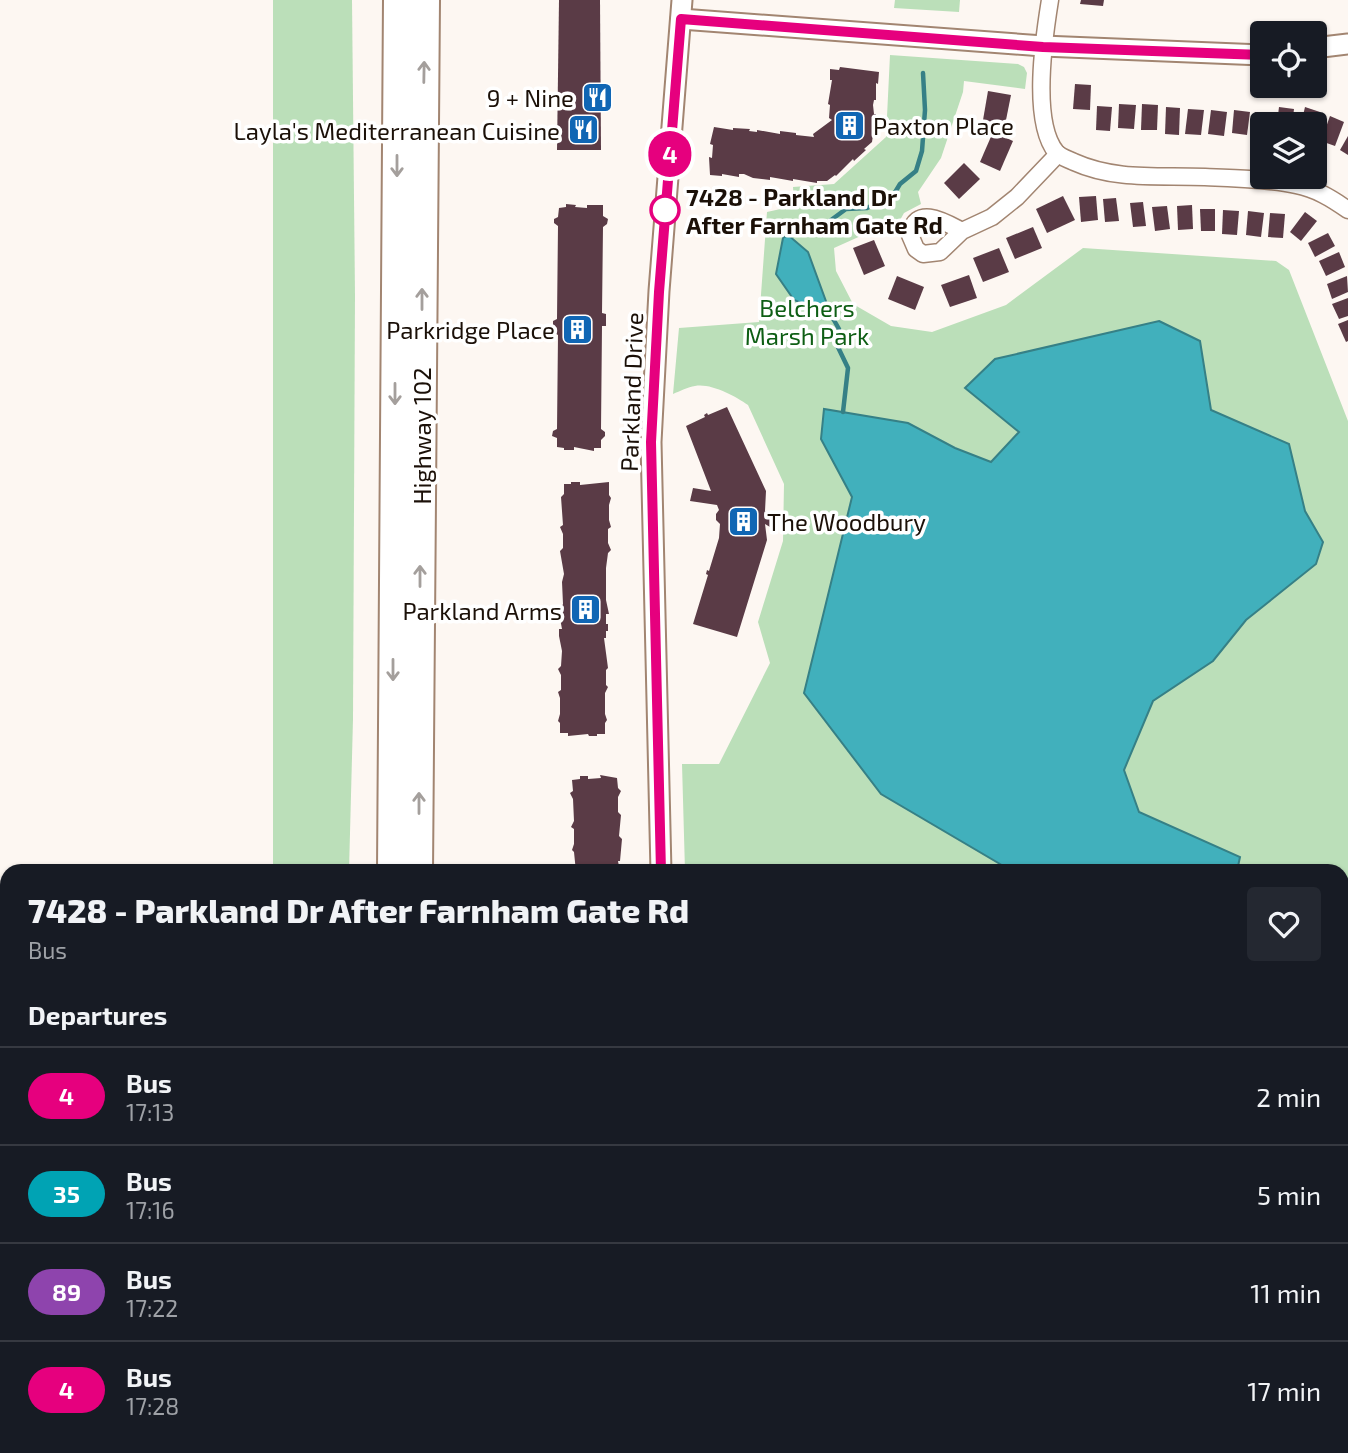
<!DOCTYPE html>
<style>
:root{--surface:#171b24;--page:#242831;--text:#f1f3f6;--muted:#9ea1a6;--line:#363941}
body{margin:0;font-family:"Exo 2",sans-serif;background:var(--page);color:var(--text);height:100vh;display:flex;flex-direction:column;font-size:26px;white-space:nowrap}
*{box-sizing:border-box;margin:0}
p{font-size:23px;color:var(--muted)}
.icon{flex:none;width:38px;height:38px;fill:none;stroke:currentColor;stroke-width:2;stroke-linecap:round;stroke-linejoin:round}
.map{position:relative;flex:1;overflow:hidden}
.details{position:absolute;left:0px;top:864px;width:1349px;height:590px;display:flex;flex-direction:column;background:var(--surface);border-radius:21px 21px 0 0;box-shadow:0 2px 5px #0004}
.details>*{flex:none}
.badge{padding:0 14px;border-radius:23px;font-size:24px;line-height:46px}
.fabs{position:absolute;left:1250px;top:21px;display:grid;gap:14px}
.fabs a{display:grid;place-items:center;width:77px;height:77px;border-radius:7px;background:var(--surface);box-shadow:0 2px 5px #0004;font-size:35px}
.map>.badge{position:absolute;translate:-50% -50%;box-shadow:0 0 0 4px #fff}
h2{padding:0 28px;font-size:26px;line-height:63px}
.round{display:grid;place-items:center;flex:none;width:74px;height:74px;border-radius:7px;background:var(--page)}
.headline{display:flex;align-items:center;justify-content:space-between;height:119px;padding:0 28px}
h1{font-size:33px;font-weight:800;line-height:52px}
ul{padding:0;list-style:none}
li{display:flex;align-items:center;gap:21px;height:98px;padding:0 28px;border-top:2px solid var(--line)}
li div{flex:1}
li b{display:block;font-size:26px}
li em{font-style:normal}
li .badge{min-width:77px;font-weight:700;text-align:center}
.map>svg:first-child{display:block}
.green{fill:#bbdfb9}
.water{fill:#41b0bc;stroke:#368086;stroke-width:2}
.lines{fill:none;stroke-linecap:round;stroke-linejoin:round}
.stream{stroke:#368086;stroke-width:4.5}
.building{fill:#5a3b46}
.minor-casing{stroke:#a28571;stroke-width:19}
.tertiary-casing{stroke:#a28571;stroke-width:23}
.motorway-casing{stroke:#a28571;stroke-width:32}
.minor{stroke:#fff;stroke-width:16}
.tertiary{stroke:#fff;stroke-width:19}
.motorway{stroke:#fff;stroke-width:28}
.oneway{stroke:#a49f9c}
.line-casing{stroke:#fff;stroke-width:16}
.line{stroke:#e6007e;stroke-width:10}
.stop-dot{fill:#fff;stroke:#e6007e;stroke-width:3.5}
.labels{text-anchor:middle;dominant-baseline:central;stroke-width:7;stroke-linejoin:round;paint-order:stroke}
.poi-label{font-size:24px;fill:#1b1008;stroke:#fff;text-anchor:end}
.stop-label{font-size:24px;font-weight:bold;fill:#1b1008;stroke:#fff;text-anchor:start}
.park-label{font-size:24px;fill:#0e5e14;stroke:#fff}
.street-label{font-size:24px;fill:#1b1008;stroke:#fff}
</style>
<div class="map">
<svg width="1348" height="1453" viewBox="0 0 1348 1453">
<rect width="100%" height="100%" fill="#fdf7f2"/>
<g class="green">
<polygon points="273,0 352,0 355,295 353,719 349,871 273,871"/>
<polygon points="895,0 960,0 959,12 894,8"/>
<path d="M890 55 1018 64 1024 67 1027 73 1025 89 964 81 963 92 941 158 918 192 921 204 904 213 895 229 883 226 834 248 836 271 853 304 891 326 932 332 1006 305 1083 248 1276 261 1289 270 1348 421V1048L1342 1054V872L1237 871 1240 857 1138 812 1124 770 1153 701 1213 661 1246 620 1316 564 1323 542 1305 511 1289 444 1211 410 1200 341 1019 432 991 462 955 448 908 423 825 409 821 439 852 497 804 693 881 794 1012 871H685L682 764H719L770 663 758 622 783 541 784 484 748 405C735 396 711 383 695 386 688 387 680 391 673 394L679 328 759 322 767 212 794 206 793 187 834 184 886 137Z"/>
<polygon points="7,1281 7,1447 346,1447 346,1453 0,1453 0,1284"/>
<rect x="476" y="1447" width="65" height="6"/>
</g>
<g class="water">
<polygon points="788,235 808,252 831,315 794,300 776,274 783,238"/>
<polygon points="1159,321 1200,341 1211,410 1289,444 1305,511 1323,542 1316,564 1246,620 1213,661 1153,701 1124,770 1139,812 1240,857 1237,871 1012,871 881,794 804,693 852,497 821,439 824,409 908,423 955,448 991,462 1019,432 965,388 995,359"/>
</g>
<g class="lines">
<g class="stream">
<polyline points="788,235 791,230 809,226 815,228 827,223 846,209 867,208 894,194 900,184 916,171 922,151 925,110 923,73"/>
<polyline points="831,315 839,329 836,343 848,368 843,412"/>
</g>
</g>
<g class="building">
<polygon points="559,0 600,0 601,150 557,150"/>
<polygon points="1081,0 1104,0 1103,6 1080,4"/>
<polygon points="840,67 879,72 878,84 876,83 876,100 874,100 873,105 874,114 876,114 872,142 864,149 866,150 854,161 853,159 836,176 835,175 827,181 817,181 817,183 793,179 793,181 770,177 770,180 753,178 744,174 739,174 739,177 722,174 722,176 710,175 709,157 712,158 713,145 710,144 714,127 733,130 733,128 750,129 749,131 757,132 757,130 780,134 780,131 796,133 796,135 814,137 813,134 832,120 829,118 830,105 828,104 832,80 830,80 830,69 839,70"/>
<polygon points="1075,84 1091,85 1090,110 1073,109"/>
<polygon points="988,91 1011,95 1005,125 983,120"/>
<polygon points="1119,104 1136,105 1134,129 1118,128"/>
<polygon points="1142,104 1158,105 1157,130 1141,130"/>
<polygon points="1097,106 1112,107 1110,131 1096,130"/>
<polygon points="1166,107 1180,108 1179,135 1165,134"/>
<polygon points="1279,107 1294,109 1292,124 1277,124"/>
<polygon points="1305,107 1320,112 1315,130 1314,124 1301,124"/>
<polygon points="1188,109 1204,110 1201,135 1185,134"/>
<polygon points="1211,110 1227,112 1224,136 1208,134"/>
<polygon points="1234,110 1250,112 1247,135 1232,133"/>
<polygon points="1255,112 1269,113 1269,124 1262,124 1262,133 1254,133"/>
<polygon points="1330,116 1344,122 1335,146 1321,141"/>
<polygon points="993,132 1013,141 1000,171 980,162"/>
<polygon points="1348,136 1348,155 1340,150"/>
<polygon points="964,163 980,179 959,199 944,183"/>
<polygon points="1063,196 1075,220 1047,233 1036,209"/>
<polygon points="1096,196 1098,220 1081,222 1079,197"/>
<polygon points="1116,198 1119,221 1105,222 1103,199"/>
<polygon points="1143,202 1146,226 1133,227 1130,203"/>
<polygon points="566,204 576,205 575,207 587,208 587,205 603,205 603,216 608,219 607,224 603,227 602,313 606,314 606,326 602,326 601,429 605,432 605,436 601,440 601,448 594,448 594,451 574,447 574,450 564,450 564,448 557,447 557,438 552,436 553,431 557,429 558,335 553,332 553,321 557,319 558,226 554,223 554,219 558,217 559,208 566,207"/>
<polygon points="1192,205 1193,229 1178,230 1177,206"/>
<polygon points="1167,206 1170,229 1155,231 1152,207"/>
<polygon points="1200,209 1215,209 1215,231 1201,231"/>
<polygon points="1223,210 1239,211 1237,235 1222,234"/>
<polygon points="1248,211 1264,213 1261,237 1246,235"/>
<polygon points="1305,212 1317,221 1301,241 1290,232"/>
<polygon points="1270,213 1285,214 1283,238 1268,237"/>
<polygon points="1033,227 1042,248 1015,259 1006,238"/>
<polygon points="1328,233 1335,246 1315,257 1308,243"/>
<polygon points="874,240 885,266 864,275 853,248"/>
<polygon points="999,248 1009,272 983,282 973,258"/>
<polygon points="1339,252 1345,267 1326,276 1319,261"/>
<polygon points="969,275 977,298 950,307 941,285"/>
<polygon points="897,276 924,287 915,310 888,299"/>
<polygon points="1347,276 1348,292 1332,299 1327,284"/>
<polygon points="1348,298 1348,316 1339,319 1332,304"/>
<polygon points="1348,320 1348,341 1346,342 1338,324"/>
<polygon points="727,407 766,491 765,511 772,512 772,523 770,527 765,524 767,540 737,637 693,624 708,575 706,574 707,570 709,571 719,538 720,524 716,520 716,514 719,510 717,505 690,501 693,488 711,491 686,426 705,417 704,415 707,413 708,415"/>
<polygon points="571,482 580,482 580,485 609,482 609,495 611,498 609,505 609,520 611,527 608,529 608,543 611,550 608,553 606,568 606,600 609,614 606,614 606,624 608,624 608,631 606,631 606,638 604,638 608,668 606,670 606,685 608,687 605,693 605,714 607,720 605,723 605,734 597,734 597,736 589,736 588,734 568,736 568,733 560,733 560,723 558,721 560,714 560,698 558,692 561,690 561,675 558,669 561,666 562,651 559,636 559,629 562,629 559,613 563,604 562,582 564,574 560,551 563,548 563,534 560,527 563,525 561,497 564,494 564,484 571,484"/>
<polygon points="600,775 617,778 618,788 621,791 618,797 618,812 621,815 619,836 622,839 620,861 618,861 620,872 576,872 574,852 572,850 574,844 574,829 571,827 574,821 573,799 570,793 573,791 572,780 580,779 580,776 588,776 588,779 601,778"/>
<polygon points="1348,1081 1348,1106 1342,1100 1342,1086"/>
<polygon points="1342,1248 1348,1253 1348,1273 1342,1279"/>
<polygon points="1348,1356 1348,1383 1342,1388 1342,1361"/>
<polygon points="589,1447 641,1447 639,1453 587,1453"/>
<polygon points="834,1447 1011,1447 1012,1453 831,1453"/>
<polygon points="1253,1447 1279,1447 1277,1450 1281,1453 1249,1453"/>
</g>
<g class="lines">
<defs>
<g id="minor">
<path d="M1050 0C1044 37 1031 121 1056 152 1060 157 1068 159 1074 162 1116 181 1161 175 1205 177 1233 178 1269 179 1296 185 1316 189 1331 198 1348 210"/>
<path d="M962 231C945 222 915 204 910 235L916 249 923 254 940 252 962 231 992 217 1017 197 1058 154"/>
<polyline points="1335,1453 1341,1447"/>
</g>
<g id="tertiary">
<polyline points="681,19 1043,46 1262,55"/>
<polyline points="1314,48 1348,44"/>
<polyline points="661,872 651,442 659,291 682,0"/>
<polyline points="1342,1189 1348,1183"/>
<polyline points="1079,1447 1082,1453"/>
</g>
<g id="motorway">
<polyline points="392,872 398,0"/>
<polyline points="418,872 425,0"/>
<polyline points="388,1453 388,1447"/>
<polyline points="414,1453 414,1447"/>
</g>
</defs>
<use href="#minor" class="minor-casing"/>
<use href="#tertiary" class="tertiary-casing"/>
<use href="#motorway" class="motorway-casing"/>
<use href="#minor" class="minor"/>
<use href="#tertiary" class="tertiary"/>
<use href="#motorway" class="motorway"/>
</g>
<defs><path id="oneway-shaft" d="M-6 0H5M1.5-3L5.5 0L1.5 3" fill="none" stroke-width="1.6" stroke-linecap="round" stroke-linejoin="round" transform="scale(1.75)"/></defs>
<g class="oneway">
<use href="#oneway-shaft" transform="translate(424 72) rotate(-89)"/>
<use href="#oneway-shaft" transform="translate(397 166) rotate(90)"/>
<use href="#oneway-shaft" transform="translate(422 299) rotate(-90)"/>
<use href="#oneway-shaft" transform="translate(395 394) rotate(90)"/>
<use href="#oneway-shaft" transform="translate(420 576) rotate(-90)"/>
<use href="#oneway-shaft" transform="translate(393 670) rotate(90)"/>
<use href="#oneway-shaft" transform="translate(419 803) rotate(-90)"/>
</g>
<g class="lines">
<defs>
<polyline id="line" points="661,872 651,442 659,292 681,19 1043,47 1262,55"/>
</defs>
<use href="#line" class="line-casing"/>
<use href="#line" class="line"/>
</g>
<defs>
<symbol id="restaurant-square" viewBox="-11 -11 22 22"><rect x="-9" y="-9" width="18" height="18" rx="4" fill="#1066b4" stroke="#fff"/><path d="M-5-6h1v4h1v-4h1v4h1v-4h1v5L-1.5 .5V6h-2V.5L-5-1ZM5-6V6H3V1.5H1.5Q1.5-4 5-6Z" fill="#fff"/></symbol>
<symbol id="building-square" viewBox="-11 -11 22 22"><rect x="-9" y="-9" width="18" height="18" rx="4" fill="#1066b4" stroke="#fff"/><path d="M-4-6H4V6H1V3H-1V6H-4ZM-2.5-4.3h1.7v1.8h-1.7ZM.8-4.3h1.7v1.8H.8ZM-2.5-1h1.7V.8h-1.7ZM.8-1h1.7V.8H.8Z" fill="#fff"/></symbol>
</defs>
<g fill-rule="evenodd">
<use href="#restaurant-square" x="580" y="80" width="35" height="35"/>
<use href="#building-square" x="832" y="108" width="35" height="35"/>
<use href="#restaurant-square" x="566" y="112" width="35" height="35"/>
<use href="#building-square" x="560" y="312" width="35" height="35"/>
<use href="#building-square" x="726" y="504" width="35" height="35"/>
<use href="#building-square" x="568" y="592" width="35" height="35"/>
</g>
<circle class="stop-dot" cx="665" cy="210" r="14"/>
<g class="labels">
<g class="poi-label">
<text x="574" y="97">9 + Nine</text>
<text x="873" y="125" text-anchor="start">Paxton Place</text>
<text x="560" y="130">Layla's Mediterranean Cuisine</text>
<text x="555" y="329">Parkridge Place</text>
<text x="767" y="521" text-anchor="start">The Woodbury</text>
<text x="562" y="610">Parkland Arms</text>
</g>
<g class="stop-label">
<text x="686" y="196">7428 - Parkland Dr<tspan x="686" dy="28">After Farnham Gate Rd</tspan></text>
</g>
<g class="park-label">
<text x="807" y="307">Belchers<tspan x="807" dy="28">Marsh Park</tspan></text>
</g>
<g class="street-label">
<text transform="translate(631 392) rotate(-88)">Parkland Drive</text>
<text transform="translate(421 436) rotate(-90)">Highway 102</text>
</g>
</g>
</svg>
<div class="fabs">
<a><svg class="icon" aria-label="locate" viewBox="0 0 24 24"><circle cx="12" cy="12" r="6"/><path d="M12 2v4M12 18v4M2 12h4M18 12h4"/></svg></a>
<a><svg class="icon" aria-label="layers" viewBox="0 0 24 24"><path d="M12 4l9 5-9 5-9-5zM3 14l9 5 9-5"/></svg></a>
</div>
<b class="badge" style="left:670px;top:154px;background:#e6007e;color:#fff">4</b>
<section class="details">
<div class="headline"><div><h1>7428 - Parkland Dr After Farnham Gate Rd</h1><p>Bus</p></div><a class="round"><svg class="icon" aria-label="heart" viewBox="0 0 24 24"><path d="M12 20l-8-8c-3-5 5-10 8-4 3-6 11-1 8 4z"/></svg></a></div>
<h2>Departures</h2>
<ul>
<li><span class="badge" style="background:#e6007e;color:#fff">4</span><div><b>Bus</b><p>17:13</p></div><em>2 min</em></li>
<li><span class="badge" style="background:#00a3b4;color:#fff">35</span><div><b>Bus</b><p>17:16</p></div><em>5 min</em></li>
<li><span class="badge" style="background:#8e44ad;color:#fff">89</span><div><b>Bus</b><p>17:22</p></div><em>11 min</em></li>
<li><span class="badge" style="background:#e6007e;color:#fff">4</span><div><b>Bus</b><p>17:28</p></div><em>17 min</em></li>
</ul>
</section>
</div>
